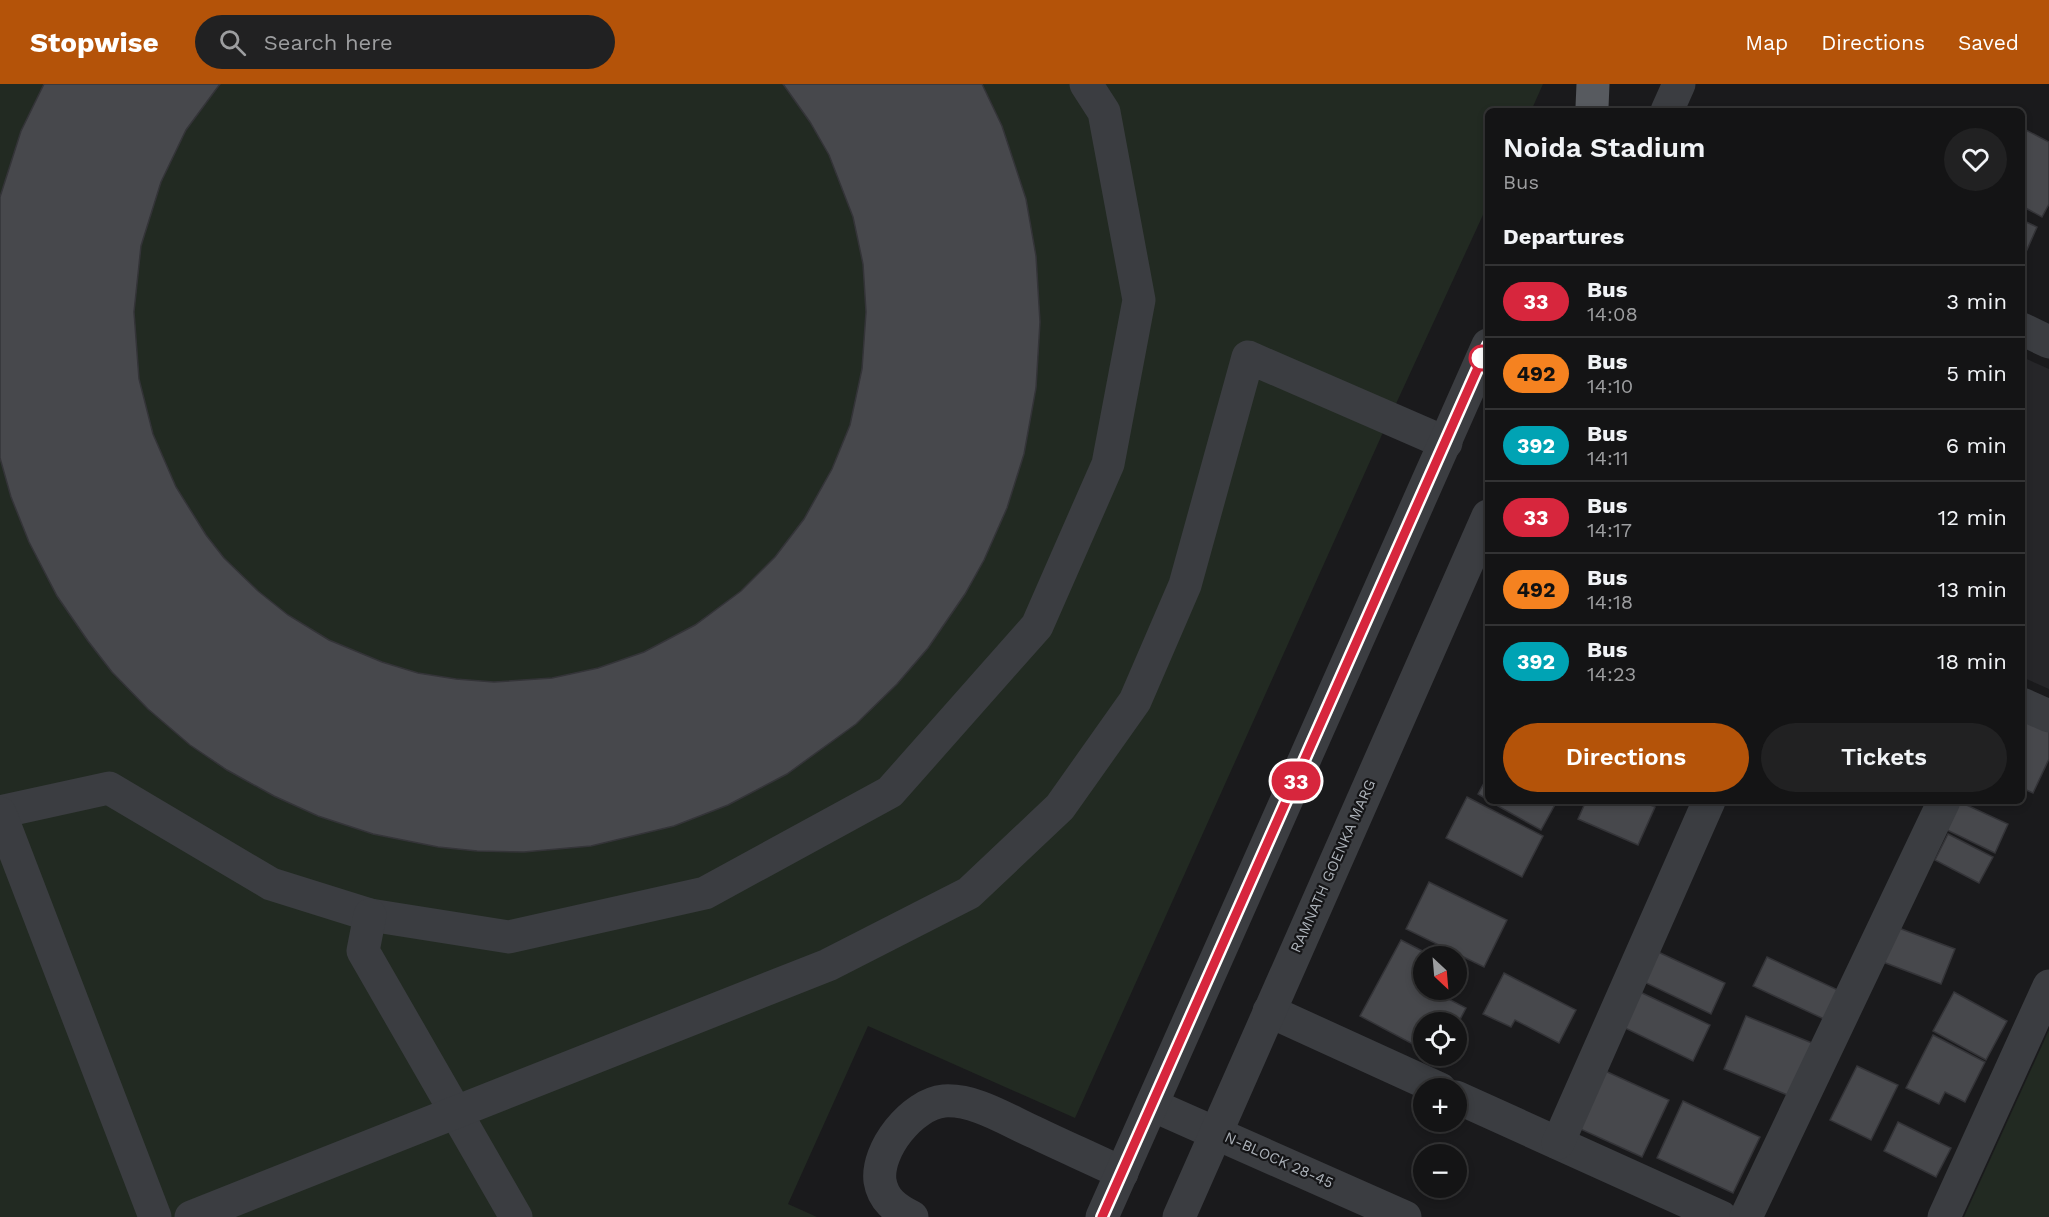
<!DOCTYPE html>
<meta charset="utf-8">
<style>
:root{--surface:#141415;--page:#212122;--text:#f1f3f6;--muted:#9d9ea0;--line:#333334;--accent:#b45309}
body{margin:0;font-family:"Work Sans",sans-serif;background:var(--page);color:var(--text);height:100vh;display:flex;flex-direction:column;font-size:22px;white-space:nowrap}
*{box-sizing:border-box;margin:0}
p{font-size:20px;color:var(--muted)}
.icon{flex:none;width:33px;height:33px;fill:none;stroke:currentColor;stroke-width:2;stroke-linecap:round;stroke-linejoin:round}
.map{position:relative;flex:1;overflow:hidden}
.side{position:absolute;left:1485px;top:24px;width:540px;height:696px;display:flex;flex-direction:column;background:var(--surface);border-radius:9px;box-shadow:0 3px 9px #0003,0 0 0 2px var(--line)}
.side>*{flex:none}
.badge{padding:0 12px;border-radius:20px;font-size:21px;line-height:39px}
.needle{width:39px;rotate:154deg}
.fabs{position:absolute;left:1413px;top:862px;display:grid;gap:12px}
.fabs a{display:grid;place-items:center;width:54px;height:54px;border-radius:50%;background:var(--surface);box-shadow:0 3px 9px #0003,0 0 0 2px var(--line);font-size:30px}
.map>.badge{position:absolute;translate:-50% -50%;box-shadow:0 0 0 3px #fff}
h2{padding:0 18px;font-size:22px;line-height:54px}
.round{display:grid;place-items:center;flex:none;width:63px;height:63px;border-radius:32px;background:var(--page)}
.head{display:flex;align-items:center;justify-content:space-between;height:102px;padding:0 18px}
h1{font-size:28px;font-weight:600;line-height:45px}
.cta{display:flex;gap:12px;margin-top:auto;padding:12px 18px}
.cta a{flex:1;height:69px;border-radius:36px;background:var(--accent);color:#fff;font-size:24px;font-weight:600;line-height:69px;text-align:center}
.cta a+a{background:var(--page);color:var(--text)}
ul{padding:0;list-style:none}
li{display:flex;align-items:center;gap:18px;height:72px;padding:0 18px;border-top:2px solid var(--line)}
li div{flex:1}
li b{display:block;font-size:22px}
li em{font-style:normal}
li .badge{min-width:66px;font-weight:700;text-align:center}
header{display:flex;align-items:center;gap:36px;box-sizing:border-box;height:84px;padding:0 30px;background:var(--accent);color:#fff}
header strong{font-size:28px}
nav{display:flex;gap:33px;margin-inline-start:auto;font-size:21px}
.search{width:420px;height:54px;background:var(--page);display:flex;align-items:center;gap:15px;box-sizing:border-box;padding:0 21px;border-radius:33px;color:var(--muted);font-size:22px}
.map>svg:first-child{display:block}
.built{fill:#262629}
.green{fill:#222a22}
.building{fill:#47484c;stroke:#343438;stroke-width:1.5}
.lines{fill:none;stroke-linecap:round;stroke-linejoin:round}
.minor{stroke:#3b3d41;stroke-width:33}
.major{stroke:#575a5f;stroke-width:33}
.line-casing{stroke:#fff;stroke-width:14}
.line{stroke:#d7263d;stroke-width:9}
.stop-dot{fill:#fff;stroke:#d7263d;stroke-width:3}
.labels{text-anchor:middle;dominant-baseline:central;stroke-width:4.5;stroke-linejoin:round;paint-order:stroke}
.street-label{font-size:15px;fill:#adb3ba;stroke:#151517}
</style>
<header>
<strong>Stopwise</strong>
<div class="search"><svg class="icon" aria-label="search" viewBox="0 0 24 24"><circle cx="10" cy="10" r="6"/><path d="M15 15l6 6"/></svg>Search here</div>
<nav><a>Map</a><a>Directions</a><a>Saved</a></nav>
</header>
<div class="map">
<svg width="2049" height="1133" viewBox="0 0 2049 1133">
<rect width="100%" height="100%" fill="#1a1a1c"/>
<polygon class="built" points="2022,273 2049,285 2049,605 2022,593"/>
<g class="green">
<polygon points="0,0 1543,0 1531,27 1488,27 1488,120 1389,335 1075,1034 868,942 788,1120 817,1133 0,1133"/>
<polygon points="2049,946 2049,1133 1964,1133"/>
</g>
<g class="building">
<polygon points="44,0 220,0 186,46 161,98 141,162 134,228 139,295 153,350 176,403 206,451 224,474 258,507 288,531 329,556 382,578 418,589 456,595 494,598 552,594 598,584 644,568 695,541 741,507 775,473 804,435 832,385 850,341 862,285 866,228 863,180 853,133 829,71 810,38 783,0 982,0 1002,42 1026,115 1036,172 1040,238 1036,304 1024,370 1007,424 984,476 965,510 928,564 897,600 856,640 787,690 728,721 674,742 591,762 524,768 477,767 438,763 373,750 318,732 274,712 227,686 190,661 148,625 112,588 88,557 57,512 29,458 11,413 0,374 0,113 21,47"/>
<polygon points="2022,44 2049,58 2049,120 2042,133 2022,122"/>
<polygon points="2022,136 2037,143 2022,177"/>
<polygon points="2022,632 2049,645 2049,675 2033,709 2022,704"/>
<polygon points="1488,692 1488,716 1478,710"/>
<polygon points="1467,713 1543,752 1522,793 1446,754"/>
<polygon points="1489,717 1557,717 1541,746"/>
<polygon points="1586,717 1642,717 1655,723 1638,761 1578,735"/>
<polygon points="1960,718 2008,740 1995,769 1947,746"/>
<polygon points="1948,750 1993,773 1979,799 1935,776"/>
<polygon points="1429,798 1507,836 1484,883 1406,845"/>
<polygon points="1896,843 1955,865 1941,900 1883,878"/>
<polygon points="1401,856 1434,873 1424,873 1424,906 1441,906 1439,910 1466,924 1456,943 1456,939 1424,939 1424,966 1360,932"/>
<polygon points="1656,867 1725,899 1711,930 1642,897"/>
<polygon points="1767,873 1838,906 1824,935 1753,902"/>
<polygon points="1504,889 1576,926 1559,959 1515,936 1511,943 1483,930"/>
<polygon points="1640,908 1710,941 1693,977 1623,943"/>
<polygon points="1954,908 2007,937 1986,976 1933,947"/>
<polygon points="1746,932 1812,959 1790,1012 1724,985"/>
<polygon points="1933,951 1985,978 1965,1018 1945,1008 1939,1020 1906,1004"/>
<polygon points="1857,982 1898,1001 1871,1056 1830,1036"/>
<polygon points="1603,986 1669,1016 1642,1073 1576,1043"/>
<polygon points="1683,1017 1760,1053 1733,1109 1657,1074"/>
<polygon points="1898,1038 1951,1064 1936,1093 1884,1067"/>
</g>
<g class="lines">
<g class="minor">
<polyline points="1667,27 1679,0"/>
<polyline points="2022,245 2049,258"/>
<polyline points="2022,620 2049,632"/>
<polyline points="0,728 109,704 271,800 370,831 509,853 705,809 890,708 1037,542 1108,380 1139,216 1104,28 1086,0"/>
<polyline points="0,729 155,1133"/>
<polyline points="370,831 363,867 516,1133"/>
<polyline points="1269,927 1440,1005"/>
<polyline points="1456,1013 1721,1133"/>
<polyline points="1152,1021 1405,1133"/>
<polyline points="1558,1059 1709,717"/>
<polyline points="191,1133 828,881 969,809 1060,723 1135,617 1185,501 1248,273 1446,359"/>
<path d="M912 1133C896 1125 883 1116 880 1097 876 1066 912 1020 944 1017 975 1015 1007 1036 1034 1048 1063 1062 1093 1075 1122 1089"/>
<polyline points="1102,1133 1488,261"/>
<polyline points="1179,1133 1488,432"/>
<polyline points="1746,1133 1944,717"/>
<polyline points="1944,1133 2049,902"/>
</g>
<polyline class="major" points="1592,23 1593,0"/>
</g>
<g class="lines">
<defs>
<polyline id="line" points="1102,1133 1488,261"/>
</defs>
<use href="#line" class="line-casing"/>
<use href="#line" class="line"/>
</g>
<circle class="stop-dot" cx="1482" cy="274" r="12"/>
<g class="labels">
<g class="street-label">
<text transform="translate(1333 782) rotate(-66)">RAMNATH GOENKA MARG</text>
<text transform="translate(1279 1076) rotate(24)">N-BLOCK 28-45</text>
</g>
</g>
</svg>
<div class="fabs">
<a><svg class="needle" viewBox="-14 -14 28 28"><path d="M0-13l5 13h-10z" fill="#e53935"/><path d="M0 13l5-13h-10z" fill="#9d9ea0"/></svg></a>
<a><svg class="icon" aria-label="locate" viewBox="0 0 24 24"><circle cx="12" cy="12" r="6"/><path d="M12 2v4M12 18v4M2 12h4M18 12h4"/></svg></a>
<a>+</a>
<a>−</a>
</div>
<b class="badge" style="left:1296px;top:697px;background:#d7263d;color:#fff">33</b>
<section class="side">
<div class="head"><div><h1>Noida Stadium</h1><p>Bus</p></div><a class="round"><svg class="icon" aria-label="heart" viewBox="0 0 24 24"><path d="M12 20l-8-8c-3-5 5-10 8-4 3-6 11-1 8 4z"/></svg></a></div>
<h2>Departures</h2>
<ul>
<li><span class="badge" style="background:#d7263d;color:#fff">33</span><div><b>Bus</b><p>14:08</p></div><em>3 min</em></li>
<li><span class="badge" style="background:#f58220;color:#111">492</span><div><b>Bus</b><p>14:10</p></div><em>5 min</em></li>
<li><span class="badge" style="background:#00a3b4;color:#fff">392</span><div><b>Bus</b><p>14:11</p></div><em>6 min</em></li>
<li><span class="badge" style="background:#d7263d;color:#fff">33</span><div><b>Bus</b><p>14:17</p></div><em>12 min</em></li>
<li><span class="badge" style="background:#f58220;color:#111">492</span><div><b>Bus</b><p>14:18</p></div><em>13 min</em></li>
<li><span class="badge" style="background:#00a3b4;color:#fff">392</span><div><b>Bus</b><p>14:23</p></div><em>18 min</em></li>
</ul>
<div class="cta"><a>Directions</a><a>Tickets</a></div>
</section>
</div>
